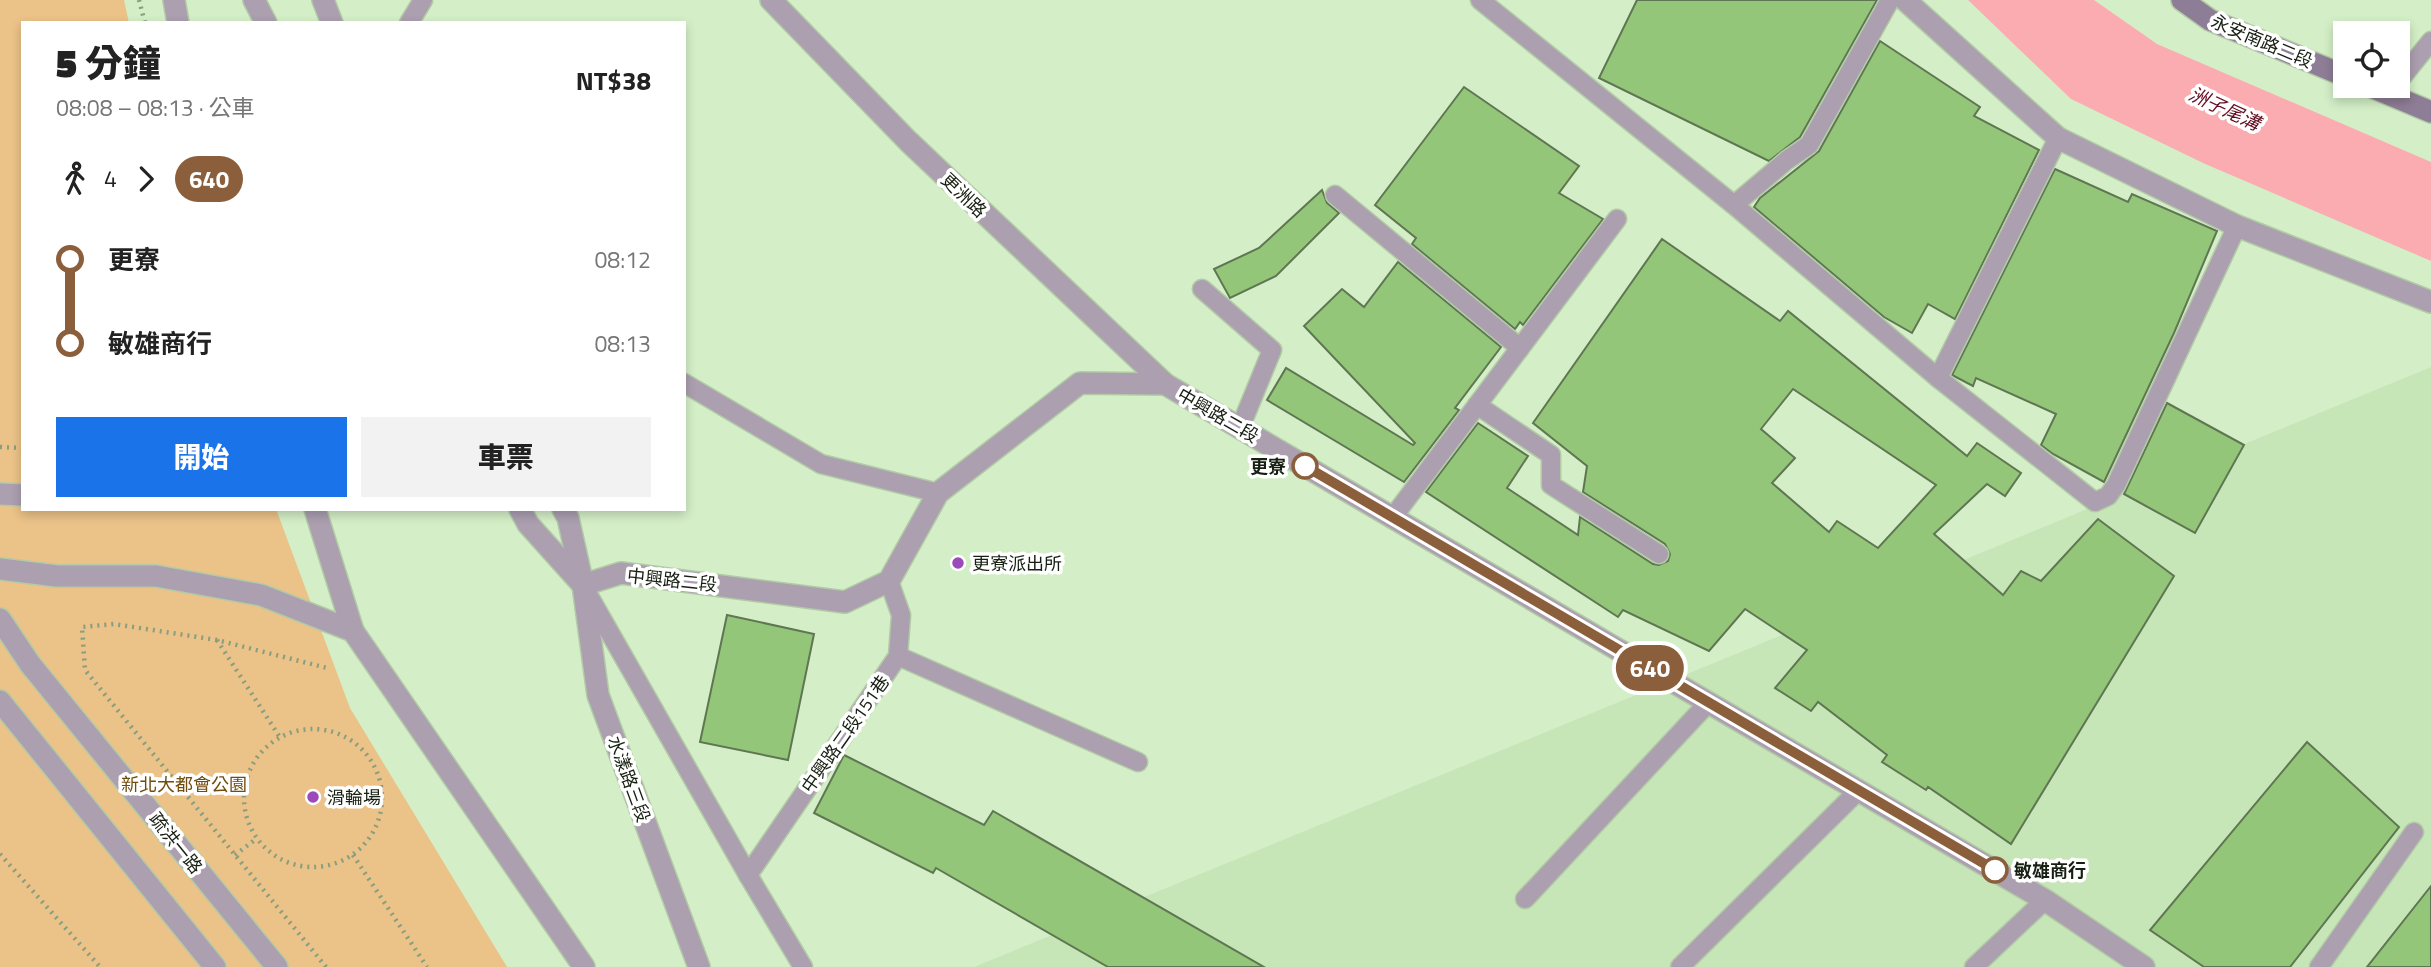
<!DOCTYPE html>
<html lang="zh-TW">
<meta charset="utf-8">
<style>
:root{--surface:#fff;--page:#f2f2f2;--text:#222;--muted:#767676;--accent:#1a73e8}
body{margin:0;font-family:"Titillium Web","Noto Sans TC",sans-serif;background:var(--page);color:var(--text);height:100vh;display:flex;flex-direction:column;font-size:26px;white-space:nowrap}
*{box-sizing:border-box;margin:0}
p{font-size:23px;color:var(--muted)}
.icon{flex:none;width:38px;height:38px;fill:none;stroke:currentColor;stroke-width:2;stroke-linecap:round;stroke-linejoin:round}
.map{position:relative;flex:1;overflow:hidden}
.drawer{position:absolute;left:21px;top:21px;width:665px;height:490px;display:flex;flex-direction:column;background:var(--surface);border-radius:0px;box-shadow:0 4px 10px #0003}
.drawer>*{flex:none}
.badge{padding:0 14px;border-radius:23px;font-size:24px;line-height:46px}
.tools{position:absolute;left:2333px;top:21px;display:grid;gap:14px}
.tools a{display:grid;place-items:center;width:77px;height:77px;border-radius:0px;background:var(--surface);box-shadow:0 4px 10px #0003;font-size:35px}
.map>.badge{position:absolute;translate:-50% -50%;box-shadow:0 0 0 4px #fff}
.legs{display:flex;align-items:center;gap:10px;height:77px;padding:0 35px;font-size:23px}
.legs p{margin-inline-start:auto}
.head{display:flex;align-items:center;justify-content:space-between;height:119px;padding:0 35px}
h1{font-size:38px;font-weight:800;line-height:52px}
.button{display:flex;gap:14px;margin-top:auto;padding:14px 35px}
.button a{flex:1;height:80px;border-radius:0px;background:var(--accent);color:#fff;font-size:28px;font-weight:800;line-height:80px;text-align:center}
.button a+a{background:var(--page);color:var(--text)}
ul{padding:0 35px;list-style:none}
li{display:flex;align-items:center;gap:24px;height:84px;font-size:26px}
li i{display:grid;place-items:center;width:10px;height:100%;margin:0 9px;background:currentColor}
li i::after{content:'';width:18px;height:18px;margin:-9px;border:5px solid;border-radius:50%;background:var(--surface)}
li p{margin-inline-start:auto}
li:first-child i{background:linear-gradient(#0000 50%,currentColor 0)}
li:last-child i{background:linear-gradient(currentColor 50%,#0000 0)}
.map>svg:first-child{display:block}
.built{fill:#c7e6b8}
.green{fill:#ebc288}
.water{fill:#fbacb1}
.building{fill:#94c679;stroke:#5f7653;stroke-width:2;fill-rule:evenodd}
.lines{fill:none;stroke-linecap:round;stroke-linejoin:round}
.service-casing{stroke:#b2caa6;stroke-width:21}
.minor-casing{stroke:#b2caa6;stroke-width:24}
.tertiary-casing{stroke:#b2caa6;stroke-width:24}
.secondary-casing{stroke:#b2caa6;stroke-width:24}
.path{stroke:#899d7f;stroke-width:4.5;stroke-dasharray:2 5;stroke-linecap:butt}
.service{stroke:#ab9fb0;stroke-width:18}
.minor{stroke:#ab9fb0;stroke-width:21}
.tertiary{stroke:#ab9fb0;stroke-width:21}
.secondary{stroke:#8e7d96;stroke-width:21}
.line-1-casing{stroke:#fff;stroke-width:16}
.line-1{stroke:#8b5e3c;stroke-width:10}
.stop-1-dot{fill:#fff;stroke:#8b5e3c;stroke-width:3.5}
.poi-dot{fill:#9b4aba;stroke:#fff;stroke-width:2.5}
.labels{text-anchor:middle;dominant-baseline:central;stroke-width:7;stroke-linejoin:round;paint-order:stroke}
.street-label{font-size:18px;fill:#161f11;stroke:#fff}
.stop-label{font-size:18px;font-weight:bold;fill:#161f11;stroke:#fff;text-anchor:end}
.poi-label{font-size:18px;fill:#161f11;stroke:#fff;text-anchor:start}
.park-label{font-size:18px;fill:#704c0d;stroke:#fff}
.water-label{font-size:19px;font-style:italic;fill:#640e21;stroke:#fff}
</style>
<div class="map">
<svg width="2431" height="967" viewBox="0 0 2431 967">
<rect width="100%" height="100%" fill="#d4efc7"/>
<polygon class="built" points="2431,367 2431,967 974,967 1840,611"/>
<polygon class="green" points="0,0 124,0 129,23 23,23 23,509 276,509 350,708 507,967 0,967"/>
<polygon class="water" points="1968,0 2094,0 2157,44 2431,162 2431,261 2203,163 2071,99"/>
<g class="building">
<polygon points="1637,0 1877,0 1800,137 1769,161 1599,78"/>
<polygon points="1880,41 1980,107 1974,116 2039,150 1955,319 1928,304 1912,333 1884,317 1754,207 1760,198 1819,151"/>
<polygon points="1464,87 1579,166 1559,193 1603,219 1523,325 1520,322 1515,329 1412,244 1416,238 1375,205"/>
<polygon points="2055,169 2128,202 2132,194 2217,231 2174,333 2104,482 2053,454 2041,445 2056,414 1976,378 1973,386 1952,375"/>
<polygon points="1322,190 1327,203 1339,213 1276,276 1230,298 1214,269 1259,248"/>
<path d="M1662 239 1780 321 1788 311 1967 456 1977 443 2021 473 2005 496 1987 484 1934 534 2003 595 2021 571 2041 581 2098 519 2174 576 2011 844 1928 787 1926 790 1882 762 1887 755 1818 702 1811 711 1775 688 1807 650 1745 609 1709 651 1623 610 1618 617 1426 492 1478 423 1528 456 1507 488 1578 535 1580 517 1653 564 1659 565 1668 561 1670 554 1665 544 1583 492 1587 466 1533 423ZM1793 389 1936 485 1878 548 1837 521 1829 532 1772 483 1795 458 1761 429Z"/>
<polygon points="1398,262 1501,347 1455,408 1459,410 1404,482 1267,400 1286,368 1413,445 1415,443 1304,326 1342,289 1364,307"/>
<polygon points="2167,403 2244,445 2195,533 2124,494"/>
<polygon points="727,615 814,634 788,760 700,742"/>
<polygon points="2307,742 2399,827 2290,967 2204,967 2150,930"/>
<polygon points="844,755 984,825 993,811 1264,967 1108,967 936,868 933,873 814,813"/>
<polygon points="2431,886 2431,967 2367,967"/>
</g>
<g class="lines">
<defs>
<g id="service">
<polyline points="1480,0 1734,205 1938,378 2095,502 2108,496 2116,485 2237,226"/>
<polyline points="409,23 423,0"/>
<polyline points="2398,82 2431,41"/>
<polyline points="1335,195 1520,348"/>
<polyline points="1734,205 1787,160 1809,145 1890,0"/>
<polyline points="1202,289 1272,350 1240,428"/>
<polyline points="1938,378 2058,138"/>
<polyline points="684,383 821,464 938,493"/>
<polyline points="1477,405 1551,455 1551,485 1659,554"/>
<polyline points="1393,517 1617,219"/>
<polyline points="586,591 748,875 803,967"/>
<polyline points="898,656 1138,762"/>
<polyline points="748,875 898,656 901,615 889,581"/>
<polyline points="1525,899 1709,702"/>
<polyline points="1680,967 1859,790"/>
<polyline points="1974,967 2045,900"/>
<polyline points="2319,967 2414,832"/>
</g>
<g id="minor">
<polyline points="771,0 908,141 1165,384"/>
<polyline points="1905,0 2058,138 2237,226 2431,302"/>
</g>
<g id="tertiary">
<polyline points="174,0 178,23"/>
<polyline points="254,0 266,23"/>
<polyline points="323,0 332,23"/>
<polyline points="0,494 23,495"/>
<polyline points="315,509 353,631"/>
<polyline points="520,509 528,524 581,583"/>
<polyline points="563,509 568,518 583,585 598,695 699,967"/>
<polyline points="0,569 57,576 156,576 261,595 353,631 584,967"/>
<polyline points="583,585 621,573 845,602 889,581 938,493 1080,383 1165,384 2045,900 2144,967"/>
<polyline points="0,619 30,664 277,967"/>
<polyline points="0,701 215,967"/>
</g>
<g id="secondary">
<polyline points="2182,0 2210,20 2345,76"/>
<polyline points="2369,86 2431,112"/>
</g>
</defs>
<use href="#service" class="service-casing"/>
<use href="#minor" class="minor-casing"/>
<use href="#tertiary" class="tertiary-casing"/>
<use href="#secondary" class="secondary-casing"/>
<g class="path">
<polyline points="139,0 145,23"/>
<polyline points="0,447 23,448"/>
<polyline points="217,640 279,736"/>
<circle cx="313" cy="798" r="69"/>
<polyline points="0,854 100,967"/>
<polyline points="235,855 256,839"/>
<polyline points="353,855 427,967"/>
<polyline points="326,967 85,670 82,627 114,624 217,640 327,668"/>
</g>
<use href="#service" class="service"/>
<use href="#minor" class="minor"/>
<use href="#tertiary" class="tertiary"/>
<use href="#secondary" class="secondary"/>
</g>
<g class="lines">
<defs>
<polyline id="line-1" points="1305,466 1995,870"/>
</defs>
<use href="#line-1" class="line-1-casing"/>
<use href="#line-1" class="line-1"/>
</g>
<g class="stop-1-dot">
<circle cx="1305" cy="466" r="12"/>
<circle cx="1995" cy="870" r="12"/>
</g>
<g class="poi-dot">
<circle cx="958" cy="563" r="7"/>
<circle cx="313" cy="797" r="7"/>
</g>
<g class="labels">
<g class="street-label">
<text transform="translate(2262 41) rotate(23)">永安南路二段</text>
<text transform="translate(964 195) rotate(44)">更洲路</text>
<text transform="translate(1218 415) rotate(30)">中興路二段</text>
<text transform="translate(672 580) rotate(6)">中興路二段</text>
<text transform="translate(845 734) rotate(-55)">中興路二段151巷</text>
<text transform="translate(629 779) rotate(70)">水漾路三段</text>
<text transform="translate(176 843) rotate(51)">疏洪一路</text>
</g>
<g class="stop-label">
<text x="1286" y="466">更寮</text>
<text x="2014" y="870" text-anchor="start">敏雄商行</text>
</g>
<g class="poi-label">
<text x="972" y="563">更寮派出所</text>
<text x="327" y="797">滑輪場</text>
</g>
<g class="park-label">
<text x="184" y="784">新北大都會公園</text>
</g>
<g class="water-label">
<text transform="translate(2225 108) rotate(25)">洲子尾溝</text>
</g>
</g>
</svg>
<div class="tools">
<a><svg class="icon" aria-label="locate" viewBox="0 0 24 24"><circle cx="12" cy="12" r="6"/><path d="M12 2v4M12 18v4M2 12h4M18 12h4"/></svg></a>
</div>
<b class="badge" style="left:1650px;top:668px;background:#8b5e3c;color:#fff">640</b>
<section class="drawer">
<div class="head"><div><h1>5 分鐘</h1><p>08:08 – 08:13 · 公車</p></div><b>NT$38</b></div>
<div class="legs"><svg class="icon" aria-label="walk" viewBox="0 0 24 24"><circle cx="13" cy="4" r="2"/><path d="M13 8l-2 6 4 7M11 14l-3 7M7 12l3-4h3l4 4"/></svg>4<svg class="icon" aria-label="forward" viewBox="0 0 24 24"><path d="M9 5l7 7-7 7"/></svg><b class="badge" style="background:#8b5e3c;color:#fff">640</b></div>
<ul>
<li><i style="color:#8b5e3c"></i><b>更寮</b><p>08:12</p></li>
<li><i style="color:#8b5e3c"></i><b>敏雄商行</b><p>08:13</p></li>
</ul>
<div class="button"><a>開始</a><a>車票</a></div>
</section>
</div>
